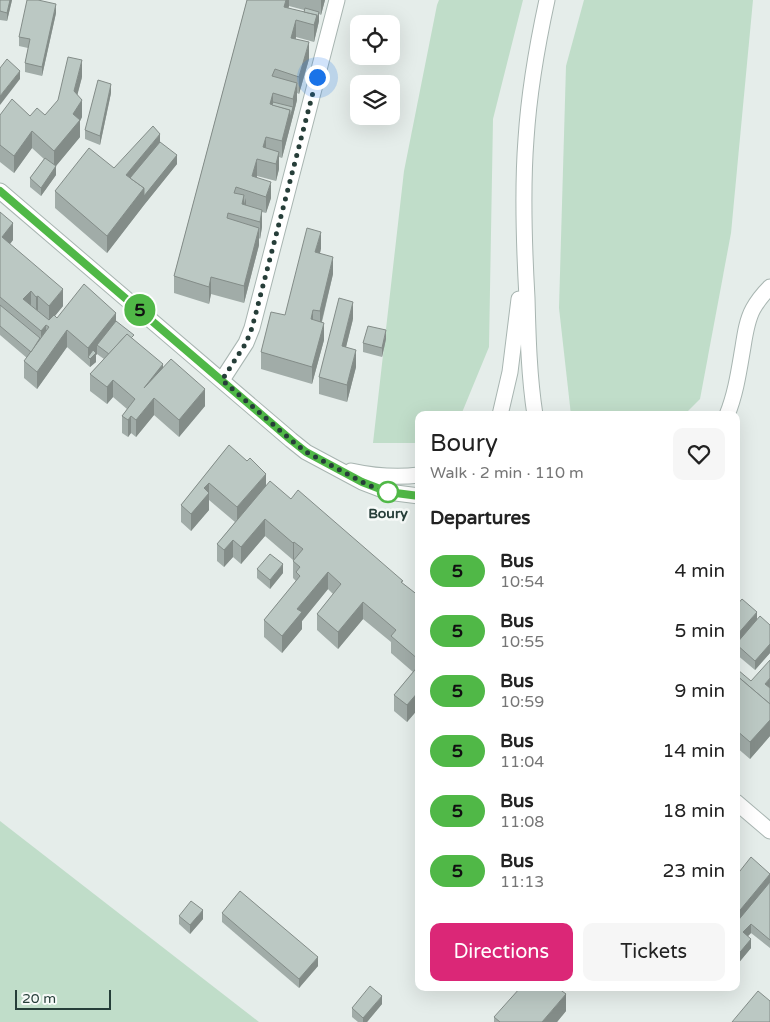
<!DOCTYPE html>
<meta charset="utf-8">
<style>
:root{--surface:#fff;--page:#f6f6f6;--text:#222;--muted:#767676;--accent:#db2777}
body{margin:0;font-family:"Varela Round",sans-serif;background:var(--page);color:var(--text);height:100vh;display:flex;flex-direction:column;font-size:19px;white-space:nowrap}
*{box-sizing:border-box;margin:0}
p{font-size:16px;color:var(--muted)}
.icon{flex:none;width:28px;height:28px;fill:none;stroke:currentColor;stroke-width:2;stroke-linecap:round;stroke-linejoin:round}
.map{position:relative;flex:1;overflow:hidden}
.sheet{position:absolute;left:415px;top:411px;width:325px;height:580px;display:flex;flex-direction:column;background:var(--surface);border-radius:10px;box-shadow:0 5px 20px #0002}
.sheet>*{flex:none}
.badge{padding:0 10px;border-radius:16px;font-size:18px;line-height:32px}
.fabs{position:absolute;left:350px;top:15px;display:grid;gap:10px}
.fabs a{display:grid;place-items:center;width:50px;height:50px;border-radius:10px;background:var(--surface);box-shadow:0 5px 20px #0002;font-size:25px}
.scale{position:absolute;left:15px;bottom:12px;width:96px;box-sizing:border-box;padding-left:5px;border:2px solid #263e39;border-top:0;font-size:14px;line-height:18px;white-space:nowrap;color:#263e39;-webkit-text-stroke:4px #f6faf8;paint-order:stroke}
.you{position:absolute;width:25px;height:25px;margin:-12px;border:4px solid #fff;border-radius:50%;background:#1a73e8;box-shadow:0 0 0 8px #1a73e833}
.map>.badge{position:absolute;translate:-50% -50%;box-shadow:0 0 0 2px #fff}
h2{padding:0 15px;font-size:19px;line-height:45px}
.round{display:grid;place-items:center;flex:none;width:52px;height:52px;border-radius:10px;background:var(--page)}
.overview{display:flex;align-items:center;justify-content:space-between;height:85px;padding:0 15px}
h1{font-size:24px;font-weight:600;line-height:38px}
.action{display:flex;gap:10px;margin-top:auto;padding:10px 15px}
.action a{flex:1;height:58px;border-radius:10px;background:var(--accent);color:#fff;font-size:20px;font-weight:600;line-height:58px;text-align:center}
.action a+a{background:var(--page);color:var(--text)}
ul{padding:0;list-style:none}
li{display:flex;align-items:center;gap:15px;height:60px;padding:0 15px}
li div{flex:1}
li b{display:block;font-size:19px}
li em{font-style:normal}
li .badge{min-width:55px;font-weight:700;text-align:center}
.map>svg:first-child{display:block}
.green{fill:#c0ddc9}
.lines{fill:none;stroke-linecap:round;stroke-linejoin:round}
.minor-casing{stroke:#a8b5b1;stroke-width:17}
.minor{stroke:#fff;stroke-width:15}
.wall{fill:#a1aca8;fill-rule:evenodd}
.shaded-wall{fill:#838c88}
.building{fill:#bbc8c3;stroke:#838c88}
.line-casing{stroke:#fff;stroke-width:11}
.line{stroke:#50b847;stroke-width:8}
.walk{stroke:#263e39;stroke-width:5;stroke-dasharray:0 9}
.stop-dot{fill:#fff;stroke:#50b847;stroke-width:2.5}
.labels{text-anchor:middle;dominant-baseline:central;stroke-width:5;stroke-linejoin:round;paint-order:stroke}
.stop-label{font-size:14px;font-weight:bold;fill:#263e39;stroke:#f6faf8}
</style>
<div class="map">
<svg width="770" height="1022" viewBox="0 0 770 1022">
<rect width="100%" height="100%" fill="#e5edea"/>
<g class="green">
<polygon points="439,0 523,0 493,119 489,347 461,415 419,415 419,443 373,443 404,171 437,5"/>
<polygon points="584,0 753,0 731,233 700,399 684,415 571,415 559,308 566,66"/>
<polygon points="0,821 259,1022 0,1022"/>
</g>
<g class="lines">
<defs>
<g id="minor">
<polyline points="0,191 291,440 306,452 362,482 388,492 419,496"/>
<polyline points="222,380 246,343 252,328 337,0"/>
<polyline points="500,415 510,372 519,299"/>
<path d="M535 415C529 376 528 337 527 298 524 245 522 191 526 139 529 92 537 46 547 0"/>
<path d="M727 415C736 393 739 370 743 347 745 334 747 320 753 309 758 300 763 294 770 287"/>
<path d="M351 471C374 476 396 478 419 475"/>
<polyline points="736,802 770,831"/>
</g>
</defs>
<use href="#minor" class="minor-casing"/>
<use href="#minor" class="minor"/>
</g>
<g class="wall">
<polygon points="0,0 12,0 7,21 0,20"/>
<path d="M247 0H325L321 15 319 14V21L314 42 296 37V39L309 59 299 94 297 93V100L282 158 279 157V169L276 181 257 176V177L271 198 266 213 262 212V227L260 239 259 238V245L244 303 211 294 209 304 174 293V276ZM289 6 304 10V12L288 8Z"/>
<polygon points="56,13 42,76 25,72 25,63 28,48 19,46 19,37"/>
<polygon points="82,77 77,95 82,117 80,121 80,137 56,166 56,175 41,196 30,187 30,178 44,159 32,148 14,173 0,162 0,115 45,115"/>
<polygon points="111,93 100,145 85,139 85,130"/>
<polygon points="160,142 177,164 144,205 107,253 55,208 55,191 114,168"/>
<polygon points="0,212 13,240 10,244 63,306 55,316 57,318 116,321 134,340 163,368 205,406 179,437 154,415 136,437 131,433 128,437 122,433 122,416 127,409 113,397 107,404 90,391 90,374 104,359 97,354 96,355 96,362 90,367 67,347 37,389 24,378 24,361 27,358 0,335"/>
<polygon points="321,249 320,253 333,274 322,322 324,340 312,384 261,369 261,352 285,315"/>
<polygon points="353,319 346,347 356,367 347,402 319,394 319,377"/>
<polygon points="386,339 382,357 363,352 363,343"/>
<polygon points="229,445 266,485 291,499 419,596 419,708 407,722 394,711 394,695 413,672 391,653 391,642 363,619 338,649 317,630 317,614 333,594 328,589 302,621 302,629 282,653 264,637 264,620 296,581 293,578 293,560 265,536 241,564 233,557 224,567 217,561 217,544 235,522 209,500 209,510 191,531 181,522 181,505"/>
<polygon points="257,569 283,573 270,589 257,578"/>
<polygon points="736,606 757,620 770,625 770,653 755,670 736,654"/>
<polygon points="736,672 751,681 770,688 770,736 750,759 736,747"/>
<polygon points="770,874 770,948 751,933 748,936 751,948 736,966 736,876"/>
<polygon points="222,913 318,966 299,988 222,922"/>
<polygon points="179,916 203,919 190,934 179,924"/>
<polygon points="382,1004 367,1022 358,1022 352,1017 352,1008"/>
<polygon points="566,1011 557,1022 494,1022 494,1017"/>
</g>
<g class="shaded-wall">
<polygon points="10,0 12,0 7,21 7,13"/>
<polygon points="286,0 289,0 289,6 284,24 284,7"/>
<polygon points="321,0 325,0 321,15"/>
<polygon points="56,4 56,13 42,76 42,67"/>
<polygon points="319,12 319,21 314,42 314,25 317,15"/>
<polygon points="296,20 296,37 291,55 291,38"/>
<polygon points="309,42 309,59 299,94 299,77"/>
<polygon points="82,60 82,77 74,108 74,91"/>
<polygon points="20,71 20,79 0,105 0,96"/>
<polygon points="297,83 297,100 293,116 293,99"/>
<polygon points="111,84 111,93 100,145 100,136"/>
<polygon points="273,93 273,110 270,104"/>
<polygon points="82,100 82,117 80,121 80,137 56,166 56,175 41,196 41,188 54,168 54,151 73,114"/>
<polygon points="293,107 293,116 282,158 282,141 290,110"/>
<polygon points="32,131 32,148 14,173 14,156"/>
<polygon points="160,134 160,151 131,186 126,175"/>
<polygon points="266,137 266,154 263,147"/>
<polygon points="279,152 279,169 276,181 276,164"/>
<polygon points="177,155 177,164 144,205 107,253 107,236 144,188"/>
<polygon points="257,159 257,176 252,193 252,176"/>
<polygon points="271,182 271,198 266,213 266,197"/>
<polygon points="244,195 244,204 246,198 246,207 242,204"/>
<polygon points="262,210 262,227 260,239 260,222"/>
<polygon points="13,223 13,240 2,254 2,237"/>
<polygon points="259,228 259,245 244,303 244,286"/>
<polygon points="321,232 321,249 315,269 315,252"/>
<polygon points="333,257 333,274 320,328 320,311"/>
<polygon points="211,277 211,294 209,304 209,287"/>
<polygon points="63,289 63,306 49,323 49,306"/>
<polygon points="31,291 31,308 23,299"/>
<polygon points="38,296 38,313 36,314 36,297"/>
<polygon points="353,302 353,319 342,363 342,346"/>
<polygon points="313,310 313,327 311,319"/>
<polygon points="116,313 116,330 97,345 97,354 96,355 96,362 90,367 90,359 88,357 88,365 88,348"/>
<polygon points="324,323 324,340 312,384 312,367"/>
<polygon points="46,325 46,342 41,348 41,331"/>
<polygon points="67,330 67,347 37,389 37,372"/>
<polygon points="386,330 386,339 382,357 382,348"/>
<polygon points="356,350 356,367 347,402 347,385"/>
<polygon points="163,364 163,381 144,388"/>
<polygon points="113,380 113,397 107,404 107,387"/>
<polygon points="205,389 205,406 179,437 179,420"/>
<polygon points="154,398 154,415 136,437 136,420"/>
<polygon points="131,416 131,433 128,437 128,420"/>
<polygon points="266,474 266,491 237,524 237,507"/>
<polygon points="209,483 209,510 191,531 191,514 204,488"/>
<polygon points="265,519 265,536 241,564 241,547"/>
<polygon points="233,540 233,557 224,567 224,550"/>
<polygon points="294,542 294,559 293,560 293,543"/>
<polygon points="283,564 283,573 270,589 270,580"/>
<polygon points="328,572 328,589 302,621 302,629 282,653 282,636 297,609"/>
<polygon points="363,602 363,619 338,649 338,632"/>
<polygon points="757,612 757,629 736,645 736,636"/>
<polygon points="770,644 770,653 755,670 755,661"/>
<polygon points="770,678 770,687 765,692 765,684"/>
<polygon points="419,691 419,708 407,722 407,705"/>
<polygon points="770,720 770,736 750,759 750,742"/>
<polygon points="770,874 770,891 736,932 736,915"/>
<polygon points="203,910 203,919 190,934 190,925"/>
<polygon points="751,924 751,933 743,941 743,932"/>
<polygon points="751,939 751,948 736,966 736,957"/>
<polygon points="318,957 318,966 299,988 299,979"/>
<polygon points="566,994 566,1011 557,1022 542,1022"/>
<polygon points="382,996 382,1004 367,1022 363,1022 363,1018"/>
</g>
<g class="building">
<polygon points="0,0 10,0 7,13 0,11"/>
<polygon points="27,0 38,0 56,4 42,67 25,63 30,39 19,37"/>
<polygon points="247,0 286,0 284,7 317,15 314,25 296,20 291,38 309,42 299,77 275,69 272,76 297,83 293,99 273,93 270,104 290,110 282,141 266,137 263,147 279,152 276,164 257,159 252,176 271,182 266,197 236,187 234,193 244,195 242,204 262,210 260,222 228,213 227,218 259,228 244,286 211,277 209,287 174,276"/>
<polygon points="305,8 319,12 317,19 317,15 304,12"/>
<polygon points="68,57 82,60 74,91 82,100 73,114 80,120 54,151 32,131 14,156 0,145 0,115 12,99 30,116 37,108 45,115 58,100"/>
<polygon points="7,59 20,71 0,96 0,68"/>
<polygon points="98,80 111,84 100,136 85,130"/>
<polygon points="273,102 293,107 290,118 290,110 272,105"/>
<polygon points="153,126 160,134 126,175 144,188 107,236 55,191 89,148 114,168"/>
<polygon points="160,142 177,155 144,196 144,188 130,178"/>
<polygon points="45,158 56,166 41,188 30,178"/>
<polygon points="0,212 13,223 2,237 63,289 49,306 38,296 36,297 31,291 23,299 49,320 54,315 57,318 84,284 116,313 88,348 67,330 37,372 24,361 49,327 46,325 41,331 0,297"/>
<polygon points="307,228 321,232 315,252 333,257 320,311 313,310 311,319 324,323 312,367 261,352 271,312 285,315"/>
<polygon points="339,298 353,302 342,346 356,350 347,385 319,377"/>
<polygon points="0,305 40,338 31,352 0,326"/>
<polygon points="116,321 134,335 131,338 127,334 109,354 97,345"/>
<polygon points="368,326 386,330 382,348 363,343"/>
<polygon points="127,334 163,364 144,388 171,359 205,389 179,420 154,398 136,420 131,416 128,420 122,416 135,399 113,380 107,387 90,374"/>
<polygon points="93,350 96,353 90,359 88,357"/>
<polygon points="229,445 247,461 250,458 266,474 237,507 209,483 204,488 209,493 191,514 181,505"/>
<polygon points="270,481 291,499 298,490 403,581 401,582 419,596 419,660 391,636 396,630 363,602 338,632 317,614 341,584 328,572 297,609 302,612 282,636 264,620 300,576 296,572 300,567 293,561 303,549 294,542 293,543 265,519 241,547 233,540 224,550 217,544"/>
<polygon points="270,554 283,564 270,580 257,569"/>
<polygon points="742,599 757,612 736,636 736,606"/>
<polygon points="760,616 770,625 770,644 755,661 736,644"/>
<polygon points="770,660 770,678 765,684 770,688 770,704 736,675 736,672 738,670 751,681"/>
<polygon points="419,665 419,691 407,705 394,695"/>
<polygon points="736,675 770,704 770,720 750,742 736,730"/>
<polygon points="751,857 770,874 736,915 736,876"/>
<polygon points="770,882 770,940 751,924 743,932 751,939 736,957 736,941 739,938 736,936 736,923"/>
<polygon points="240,891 318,957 299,979 222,913"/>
<polygon points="191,901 203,910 190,925 179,916"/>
<polygon points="370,986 382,996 363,1018 352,1008"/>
<polygon points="520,988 558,988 566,994 542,1022 500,1022 494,1017"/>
<polygon points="758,991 770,1001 770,1022 732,1022"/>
</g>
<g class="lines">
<defs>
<polyline id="line" points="0,191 291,440 306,452 362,482 388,492 419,496"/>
</defs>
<use href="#line" class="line-casing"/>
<use href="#line" class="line"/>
<polyline class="walk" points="317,77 252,328 246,343 222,380 291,440 306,452 362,482 377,489 388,492"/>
</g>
<circle class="stop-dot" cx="388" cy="492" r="10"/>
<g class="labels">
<g class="stop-label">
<text x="388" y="513">Boury</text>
</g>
</g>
</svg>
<div class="fabs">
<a><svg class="icon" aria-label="locate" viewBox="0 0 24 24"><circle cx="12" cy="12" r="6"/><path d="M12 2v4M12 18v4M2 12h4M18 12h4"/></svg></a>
<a><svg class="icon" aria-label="layers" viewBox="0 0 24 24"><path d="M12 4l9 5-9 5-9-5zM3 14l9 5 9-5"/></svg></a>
</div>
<div class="scale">20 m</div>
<div class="you" style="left:317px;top:77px"></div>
<b class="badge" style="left:140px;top:310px;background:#50b847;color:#111">5</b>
<section class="sheet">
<div class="overview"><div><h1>Boury</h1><p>Walk · 2 min · 110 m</p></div><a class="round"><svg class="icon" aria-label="heart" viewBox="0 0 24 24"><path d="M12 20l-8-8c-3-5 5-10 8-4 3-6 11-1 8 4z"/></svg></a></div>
<h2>Departures</h2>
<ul>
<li><span class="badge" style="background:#50b847;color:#111">5</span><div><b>Bus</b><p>10:54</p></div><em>4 min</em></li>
<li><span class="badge" style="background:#50b847;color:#111">5</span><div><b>Bus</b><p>10:55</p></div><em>5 min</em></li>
<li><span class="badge" style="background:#50b847;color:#111">5</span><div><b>Bus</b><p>10:59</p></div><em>9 min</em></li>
<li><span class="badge" style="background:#50b847;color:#111">5</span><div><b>Bus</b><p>11:04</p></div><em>14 min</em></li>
<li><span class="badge" style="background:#50b847;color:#111">5</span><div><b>Bus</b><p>11:08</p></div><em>18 min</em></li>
<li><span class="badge" style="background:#50b847;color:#111">5</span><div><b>Bus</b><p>11:13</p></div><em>23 min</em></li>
</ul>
<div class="action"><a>Directions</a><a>Tickets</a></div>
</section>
</div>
